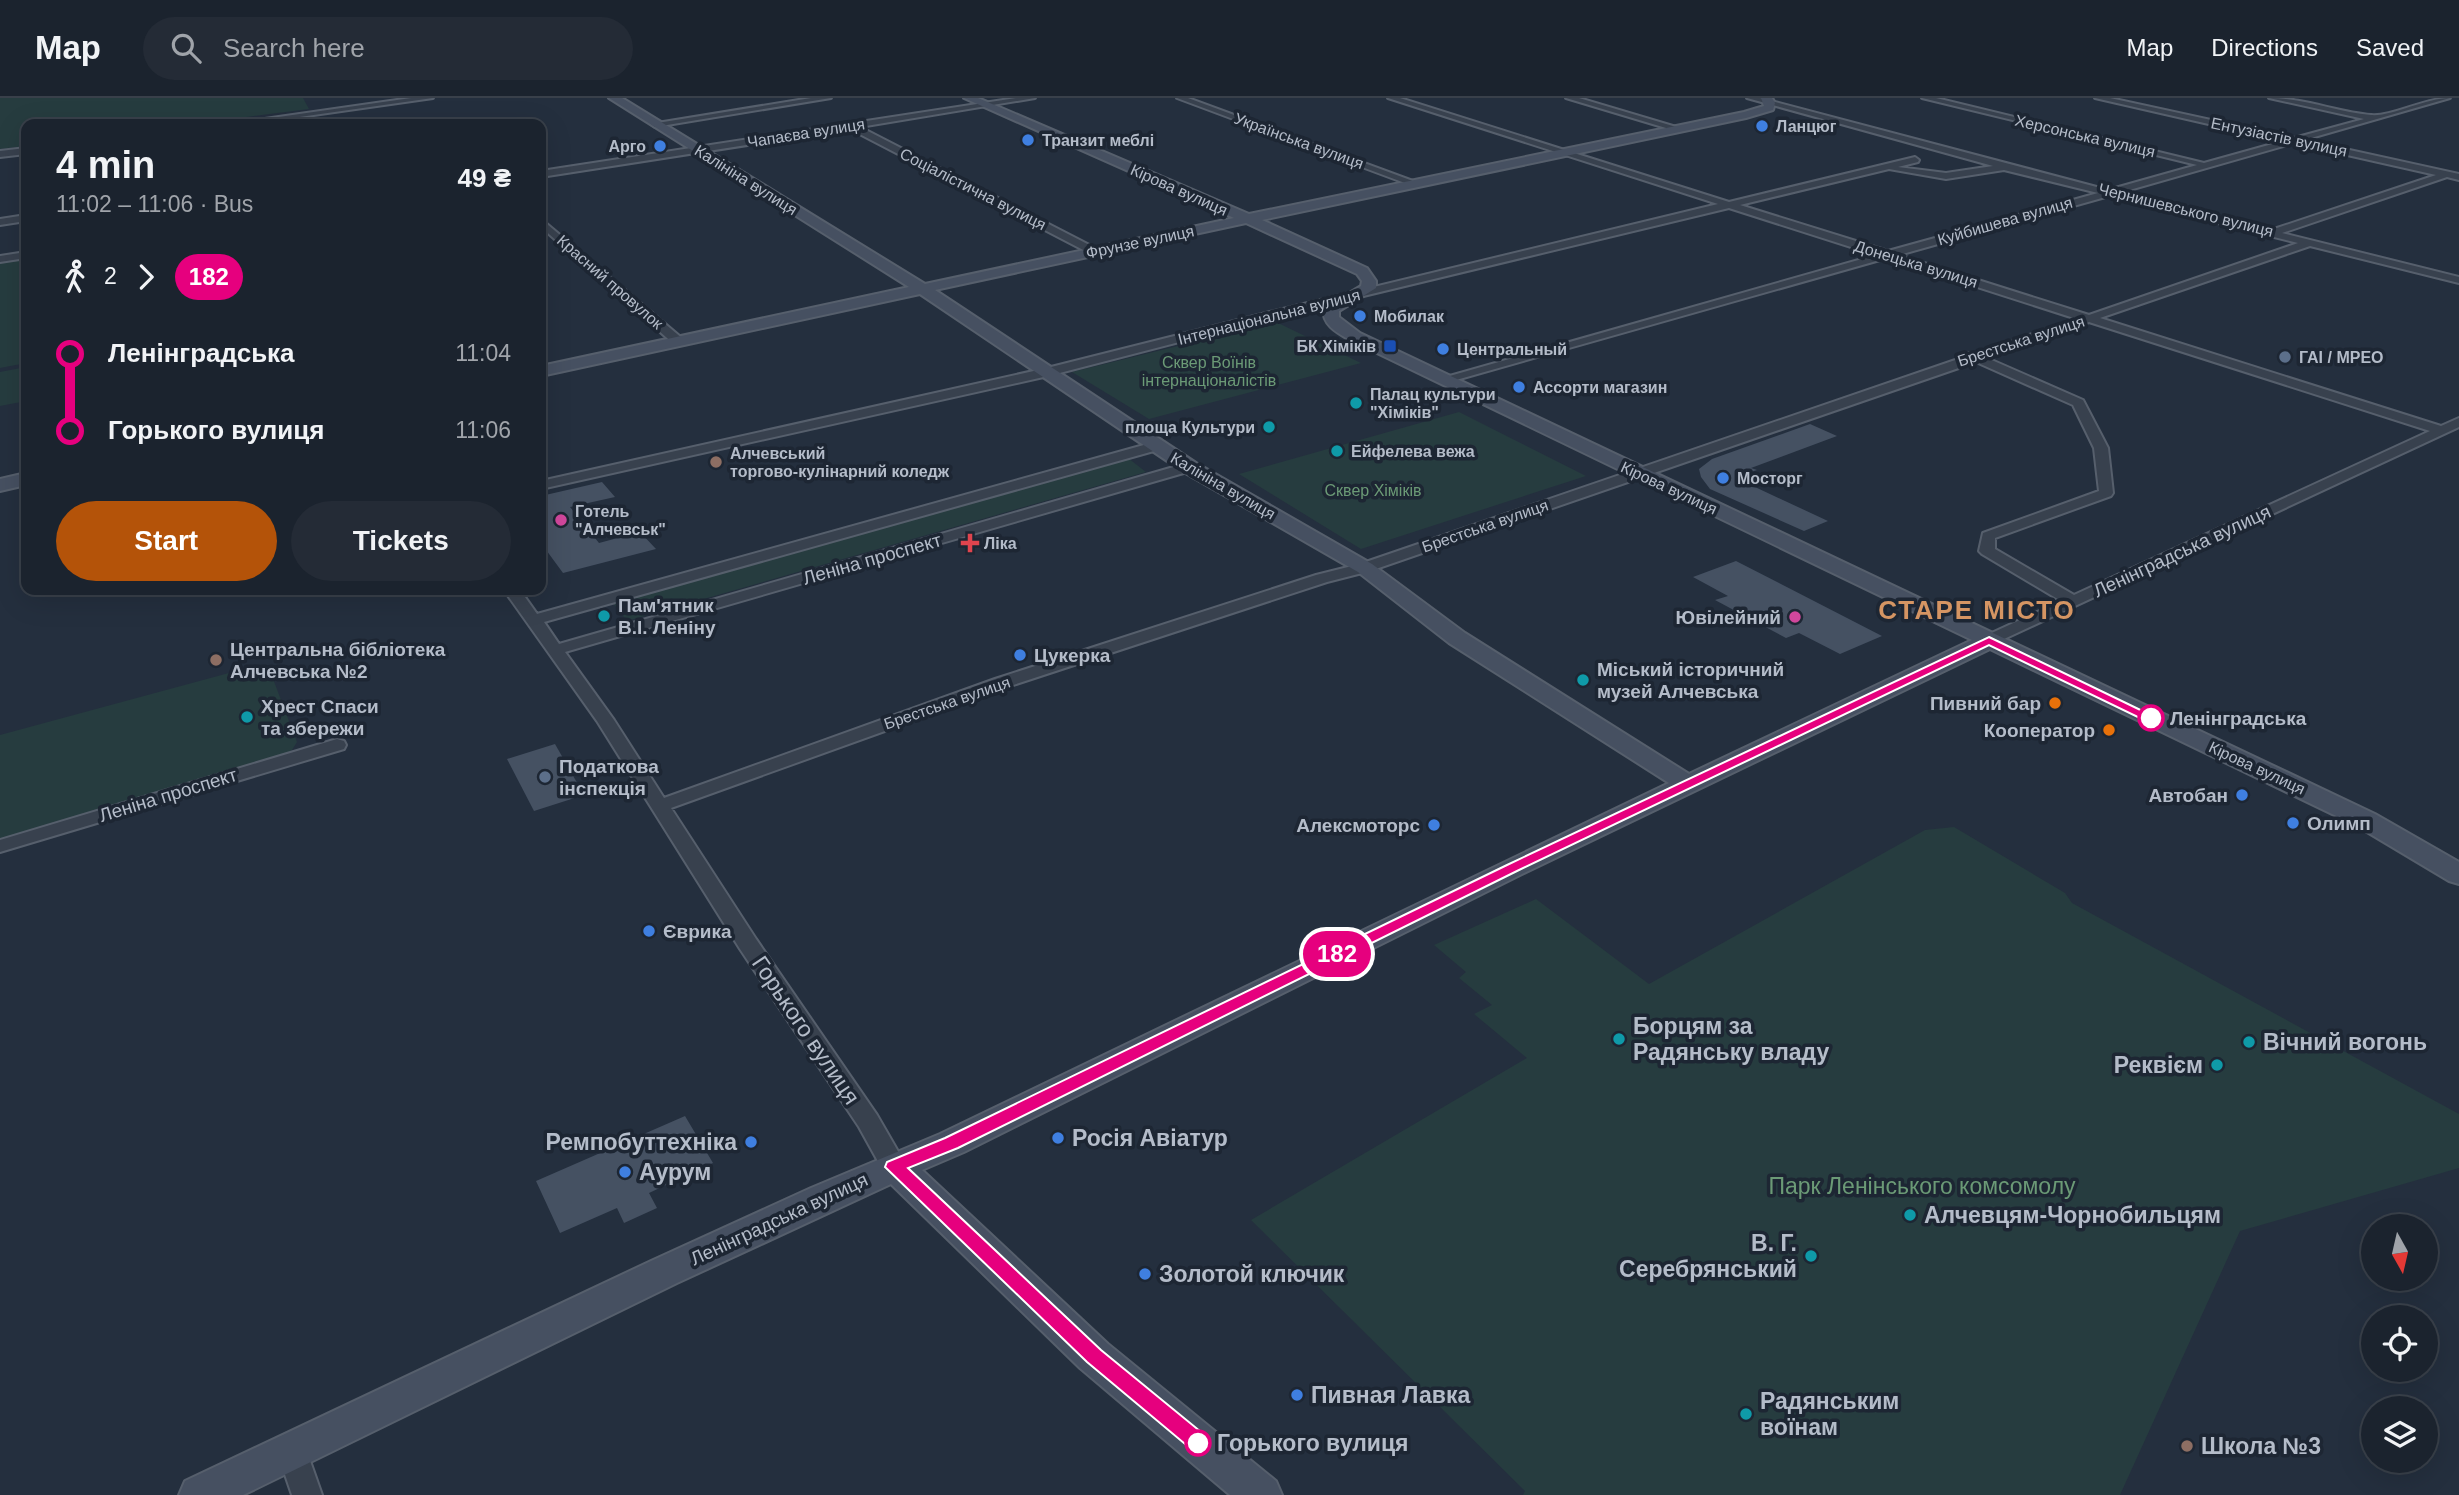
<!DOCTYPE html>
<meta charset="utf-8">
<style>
:root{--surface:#1b232e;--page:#242b36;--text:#f1f3f6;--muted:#a0a4aa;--line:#39404a;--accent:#b45309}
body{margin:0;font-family:Helvetica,sans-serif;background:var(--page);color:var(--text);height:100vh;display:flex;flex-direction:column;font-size:26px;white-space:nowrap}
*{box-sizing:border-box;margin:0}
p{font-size:23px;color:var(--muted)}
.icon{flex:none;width:38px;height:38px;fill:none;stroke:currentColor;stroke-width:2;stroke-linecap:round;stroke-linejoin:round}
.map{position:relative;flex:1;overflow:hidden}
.side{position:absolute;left:21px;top:21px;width:525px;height:476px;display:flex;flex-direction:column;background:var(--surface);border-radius:14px;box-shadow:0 7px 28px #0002,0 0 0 2px var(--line)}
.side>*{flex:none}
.badge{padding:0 14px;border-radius:23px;font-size:24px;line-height:46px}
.needle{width:46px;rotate:172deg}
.controls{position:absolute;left:2361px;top:1116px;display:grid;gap:14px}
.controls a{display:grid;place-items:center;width:77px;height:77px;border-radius:50%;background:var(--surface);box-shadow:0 7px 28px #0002,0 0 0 2px var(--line);font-size:35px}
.map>.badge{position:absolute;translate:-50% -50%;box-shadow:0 0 0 4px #fff}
.legs{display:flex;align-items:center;gap:10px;height:77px;padding:0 35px;font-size:23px}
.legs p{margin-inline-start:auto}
.headline{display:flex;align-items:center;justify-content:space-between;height:119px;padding:0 35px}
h1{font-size:38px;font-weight:700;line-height:52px}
.action{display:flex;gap:14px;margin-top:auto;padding:14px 35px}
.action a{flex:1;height:80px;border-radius:42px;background:var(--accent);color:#fff;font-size:28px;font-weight:700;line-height:80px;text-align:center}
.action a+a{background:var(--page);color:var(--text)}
ul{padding:0 35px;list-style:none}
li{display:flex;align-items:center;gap:24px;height:77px;font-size:26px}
li i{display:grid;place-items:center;width:10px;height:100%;margin:0 9px;background:currentColor}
li i::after{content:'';width:18px;height:18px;margin:-9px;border:5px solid;border-radius:50%;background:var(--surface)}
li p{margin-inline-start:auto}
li:first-child i{background:linear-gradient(#0000 50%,currentColor 0)}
li:last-child i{background:linear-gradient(currentColor 50%,#0000 0)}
header{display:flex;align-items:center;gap:42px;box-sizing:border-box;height:98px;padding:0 35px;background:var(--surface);border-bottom:2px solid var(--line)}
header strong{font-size:33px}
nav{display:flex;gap:38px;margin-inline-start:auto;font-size:24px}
.search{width:490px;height:63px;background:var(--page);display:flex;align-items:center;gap:18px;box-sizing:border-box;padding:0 24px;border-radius:38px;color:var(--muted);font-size:26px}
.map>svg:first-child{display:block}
.green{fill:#263c3f}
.building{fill:#455162}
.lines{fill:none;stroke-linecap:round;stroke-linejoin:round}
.street-casing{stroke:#565f6c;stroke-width:4}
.secondary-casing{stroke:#565f6c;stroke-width:4}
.street{fill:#38414e;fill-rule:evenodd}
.secondary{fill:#465061;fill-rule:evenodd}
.line-1{fill:#e6007e;stroke:#fff;stroke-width:2}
.shop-dot{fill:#3f7fe0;stroke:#1d2633;stroke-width:2.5}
.transit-dot{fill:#1a4fb4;stroke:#1d2633;stroke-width:2.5}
.service-dot{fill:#5c6f8a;stroke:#1d2633;stroke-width:2.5}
.culture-dot{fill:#0f9aa8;stroke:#1d2633;stroke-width:2.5}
.education-dot{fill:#8d6e63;stroke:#1d2633;stroke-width:2.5}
.hotel-dot{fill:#d1479c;stroke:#1d2633;stroke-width:2.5}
.health-dot{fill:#e0444e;stroke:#1d2633;stroke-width:2.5}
.food-dot{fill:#e8710a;stroke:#1d2633;stroke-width:2.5}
.stop-1-dot{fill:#fff;stroke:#e6007e;stroke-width:3.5}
.labels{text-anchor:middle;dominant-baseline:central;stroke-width:7;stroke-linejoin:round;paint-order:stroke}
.far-poi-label{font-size:16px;font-weight:bold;fill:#b4bcc9;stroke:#1d2633;text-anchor:start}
.far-street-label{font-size:16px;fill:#b4bcc9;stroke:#1d2633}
.far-park-label{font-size:16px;fill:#6b9a76;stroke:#1d2633}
.street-label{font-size:19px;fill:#b4bcc9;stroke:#1d2633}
.poi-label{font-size:19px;font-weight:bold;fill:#b4bcc9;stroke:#1d2633;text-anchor:start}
.stop-label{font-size:19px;font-weight:bold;fill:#b4bcc9;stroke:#1d2633;text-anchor:start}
.near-poi-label{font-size:23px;font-weight:bold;fill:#b4bcc9;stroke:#1d2633;text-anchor:start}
.near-street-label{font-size:23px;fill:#b4bcc9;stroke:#1d2633}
.near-park-label{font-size:23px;fill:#6b9a76;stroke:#1d2633}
.near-stop-label{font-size:23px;font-weight:bold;fill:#b4bcc9;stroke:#1d2633;text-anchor:start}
.district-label{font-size:26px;font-weight:bold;letter-spacing:2px;fill:#d59563;stroke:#1d2633}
</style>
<header>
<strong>Map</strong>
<div class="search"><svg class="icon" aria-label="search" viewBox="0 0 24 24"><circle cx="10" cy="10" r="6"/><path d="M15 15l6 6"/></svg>Search here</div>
<nav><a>Map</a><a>Directions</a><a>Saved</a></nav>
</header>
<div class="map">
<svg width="2459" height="1397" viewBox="0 0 2459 1397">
<rect width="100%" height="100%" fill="#242f3e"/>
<g class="green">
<polygon points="0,0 303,0 309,11 192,26 26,26 26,48 0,51"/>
<polygon points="26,159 26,265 0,270 0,163"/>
<polygon points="1276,224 1361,265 1149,321 1072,274"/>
<polygon points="26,269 26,303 0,308 0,274"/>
<polygon points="1459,314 1586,378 1361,451 1239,376"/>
<polygon points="1128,360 1146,374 627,523 612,504"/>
<polygon points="259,570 270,573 297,644 292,652 272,663 0,743 0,637 240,572"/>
<polygon points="1954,729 2065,795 2072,805 2459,1016 2459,1070 2240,1133 2120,1397 1523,1397 1525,1393 1251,1122 1527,960 1474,916 1492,907 1459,880 1466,874 1434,847 1536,801 1649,886 1925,732"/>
</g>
<g class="building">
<polygon points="1810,326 1837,338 1751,370 1757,372 1739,378 1759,388 1755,389 1828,423 1804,433 1710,391 1701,379 1699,371 1712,361"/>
<polygon points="602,384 615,399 570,409 599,445 640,434 656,451 563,475 541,445 541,398"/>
<polygon points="1736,463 1882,538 1840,556 1799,535 1786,540 1715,502 1728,498 1693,479"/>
<polygon points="555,646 584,697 534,713 507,661"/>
<polygon points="685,1018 713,1065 649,1095 657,1110 624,1125 617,1110 560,1135 536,1083"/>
</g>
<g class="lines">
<defs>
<g id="street">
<polygon points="411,0 433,0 250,26 229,26"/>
<polygon points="811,0 831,0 655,29 651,26"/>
<polygon points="1016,0 1035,0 860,29 1099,152 1099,156 1091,156 850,31 541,79 541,73"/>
<polygon points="1177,0 1188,0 1421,86 1413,88"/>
<path d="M1388 0H1400L1729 104 1915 59 1919 62 1918 64 1898 69 1946 75 1993 68 1747 0H1760L2108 92 2197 67 1922 0H1936L2204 65 2283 43 2095 0H2110L2294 40 2364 21 2269 0C2304 0 2337 14 2371 17 2391 19 2425 0 2450 0L2304 42 2459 76V82L2447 79 2282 135 2459 179V185L2310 148 2100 220 2441 328 2459 320V329L1989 548 1983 547 1981 543 1983 539 2061 503 1982 456 1979 453 1983 435 2099 393 2094 350 2073 307 1976 264 1370 473 1327 484 1007 589 671 710 756 841 877 1017 907 1069 903 1076 894 1079 885 1076 859 1029 740 851 597 623 504 492H520L537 516 1151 345 1156 344 1163 348 1161 351 544 524 559 546 1184 366H1194L1196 369 1194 372 565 554 614 622 664 700 995 581 1316 477 1360 466 1967 258 1969 255H1976L2077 221 1887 160 1449 284 1445 285 1439 281 1876 157 1729 110 1272 220 1048 278 541 391V383L1047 270 1270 214 1718 106ZM2294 45 2436 77 2271 132 2119 95ZM1889 71 1946 81 2004 72 2098 95 1888 153 1740 107ZM2109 98 2298 145 2089 217 1899 157ZM2089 224 2430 333 2074 497 1995 451V440L2111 398 2113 395 2108 350 2083 302 1987 260Z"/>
<polygon points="1566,0 1579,0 1683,31 1676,33"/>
<polygon points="26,50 26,56 0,59 0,53"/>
<polygon points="26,117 26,123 0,127 0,121"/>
<polygon points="541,121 683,241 683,247 675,247 541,129"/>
<polygon points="26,154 26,160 0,164 0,158"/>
<polygon points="337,641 344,643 346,647 344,651 0,754 0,742"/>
<polygon points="292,1339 303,1343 322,1397 292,1397 277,1353 281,1343"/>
</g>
<g id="secondary">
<path d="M609 0H622L925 186 1234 120 964 0H978L1249 116 1744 14 1764 8 1761 0H1772L1775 5 1773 12 1746 20 1262 122 1367 170 1376 183V190L1339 213V219L1360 235 2375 716 2459 764V786L2449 783 2357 728 1990 551 1522 776 964 1054 922 1072 1108 1246 1276 1383 1282 1397H1230L1080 1270 891 1086 677 1185 243 1397H179L185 1383 651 1163 811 1090 940 1036 1669 685 1449 545 1358 474 1182 373 920 196 541 278V268L909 189ZM1246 125 1357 176 1362 183 1361 188 1323 211C1323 227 1336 234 1348 241L1972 542 1689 676 1465 535 1372 466 1196 365 935 192Z"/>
<polygon points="26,375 26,387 0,393 0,381"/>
</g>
</defs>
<use href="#street" class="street-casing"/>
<use href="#secondary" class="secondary-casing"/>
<use href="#street" class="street"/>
<use href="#secondary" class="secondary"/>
</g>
<polygon class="line-1" points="1989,539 2157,620 2155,623 2146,623 1989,547 1517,773 958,1050 908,1070 1101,1252 1206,1338 1209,1345 1206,1351 1198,1354 1191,1351 1087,1264 885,1069 887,1064 945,1040 1507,767"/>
<g class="shop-dot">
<circle cx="1762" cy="28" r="7"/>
<circle cx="1028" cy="42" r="7"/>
<circle cx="660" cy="48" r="7"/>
<circle cx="1360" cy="218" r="7"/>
<circle cx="1443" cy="251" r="7"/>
<circle cx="1519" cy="289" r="7"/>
<circle cx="1723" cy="380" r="7"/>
<circle cx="1020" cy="557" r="7"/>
<circle cx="2242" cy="697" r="7"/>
<circle cx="2293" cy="725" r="7"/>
<circle cx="1434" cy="727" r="7"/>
<circle cx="649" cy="833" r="7"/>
<circle cx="1058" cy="1040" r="7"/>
<circle cx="751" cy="1044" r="7"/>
<circle cx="625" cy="1074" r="7"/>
<circle cx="1145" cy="1176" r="7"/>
<circle cx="1297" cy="1297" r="7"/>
</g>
<rect class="transit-dot" x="1383" y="241" width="14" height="14" rx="3.5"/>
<g class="service-dot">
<circle cx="2285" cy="259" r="7"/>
<circle cx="545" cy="679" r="7"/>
</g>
<g class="culture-dot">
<circle cx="1356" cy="305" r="7"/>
<circle cx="1269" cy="329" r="7"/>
<circle cx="1337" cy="353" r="7"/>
<circle cx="604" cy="518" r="7"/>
<circle cx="1583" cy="582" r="7"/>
<circle cx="247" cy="619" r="7"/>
<circle cx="1619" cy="941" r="7"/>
<circle cx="2249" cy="944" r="7"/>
<circle cx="2217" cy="967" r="7"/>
<circle cx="1910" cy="1117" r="7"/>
<circle cx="1811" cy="1158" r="7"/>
<circle cx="1746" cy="1316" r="7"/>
</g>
<g class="education-dot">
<circle cx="716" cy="364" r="7"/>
<circle cx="216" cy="562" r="7"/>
<circle cx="2187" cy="1348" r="7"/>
</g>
<g class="hotel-dot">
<circle cx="561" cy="422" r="7"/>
<circle cx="1795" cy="519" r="7"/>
</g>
<path class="health-dot" d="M966.5 434.5h7v7h7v7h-7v7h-7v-7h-7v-7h7z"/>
<g class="food-dot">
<circle cx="2055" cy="605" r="7"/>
<circle cx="2109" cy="632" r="7"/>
</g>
<g class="stop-1-dot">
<circle cx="2151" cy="620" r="12"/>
<circle cx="1198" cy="1345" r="12"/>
</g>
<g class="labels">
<g class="far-poi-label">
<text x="1776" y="28">Ланцюг</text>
<text x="1042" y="42">Транзит меблі</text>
<text x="646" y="48" text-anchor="end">Арго</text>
<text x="1374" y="218">Мобилак</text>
<text x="1376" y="248" text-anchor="end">БК Хіміків</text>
<text x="1457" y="251">Центральный</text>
<text x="2299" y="259">ГАІ / МРЕО</text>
<text x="1533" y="289">Ассорти магазин</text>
<text x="1370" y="296">Палац культури<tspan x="1370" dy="18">"Хіміків"</tspan></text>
<text x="1255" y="329" text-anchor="end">площа Культури</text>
<text x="1351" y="353">Ейфелева вежа</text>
<text x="730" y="355">Алчевський<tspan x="730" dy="18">торгово-кулінарний коледж</tspan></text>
<text x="1737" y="380">Мосторг</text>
<text x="575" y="413">Готель<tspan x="575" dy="18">"Алчевськ"</tspan></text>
<text x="984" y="445">Ліка</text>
</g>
<g class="far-street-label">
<text transform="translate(806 35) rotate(-9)">Чапаєва вулиця</text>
<text transform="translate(2085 38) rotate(13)">Херсонська вулиця</text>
<text transform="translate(2279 39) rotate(12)">Ентузіастів вулиця</text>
<text transform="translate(1299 43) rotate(20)">Українська вулиця</text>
<text transform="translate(746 82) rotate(32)">Калініна вулиця</text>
<text transform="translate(973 91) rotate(27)">Соціалістична вулиця</text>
<text transform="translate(1179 92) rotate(24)">Кірова вулиця</text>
<text transform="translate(2186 112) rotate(14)">Чернишевського вулиця</text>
<text transform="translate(2005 123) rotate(-16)">Куйбишева вулиця</text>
<text transform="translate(1140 144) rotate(-12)">Фрунзе вулиця</text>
<text transform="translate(1916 166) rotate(17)">Донецька вулиця</text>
<text transform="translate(610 184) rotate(41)">Красний провулок</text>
<text transform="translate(1269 219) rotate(-14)">Інтернаціональна вулиця</text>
<text transform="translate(2021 243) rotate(-18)">Брестська вулиця</text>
<text transform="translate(1223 388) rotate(30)">Калініна вулиця</text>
<text transform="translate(1669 390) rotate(25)">Кірова вулиця</text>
<text transform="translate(1485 428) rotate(-19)">Брестська вулиця</text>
<text transform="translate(947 605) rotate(-19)">Брестська вулиця</text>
<text transform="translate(2257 670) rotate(25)">Кірова вулиця</text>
</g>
<g class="far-park-label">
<text x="1209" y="264">Сквер Воїнів<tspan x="1209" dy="18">інтернаціоналістів</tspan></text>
<text x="1373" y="392">Сквер Хіміків</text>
</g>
<g class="street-label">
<text transform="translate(2182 453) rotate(-25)">Ленінградська вулиця</text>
<text transform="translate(872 461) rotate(-16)">Леніна проспект</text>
<text transform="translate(168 697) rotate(-17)">Леніна проспект</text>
<text transform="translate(779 1121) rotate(-25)">Ленінградська вулиця</text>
</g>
<g class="poi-label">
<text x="618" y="507">Пам'ятник<tspan x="618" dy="22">В.I. Ленiну</tspan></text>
<text x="1781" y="519" text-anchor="end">Ювілейний</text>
<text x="230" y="551">Центральна бібліотека<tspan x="230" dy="22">Алчевська №2</tspan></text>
<text x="1034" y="557">Цукерка</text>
<text x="1597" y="571">Міський історичний<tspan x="1597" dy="22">музей Алчевська</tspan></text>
<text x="2041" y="605" text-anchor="end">Пивний бар</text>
<text x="261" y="608">Хрест Спаси<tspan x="261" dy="22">та збережи</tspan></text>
<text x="2095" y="632" text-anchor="end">Кооператор</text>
<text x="559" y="668">Податкова<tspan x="559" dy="22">інспекція</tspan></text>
<text x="2228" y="697" text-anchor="end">Автобан</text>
<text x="2307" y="725">Олимп</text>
<text x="1420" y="727" text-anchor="end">Алексмоторс</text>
<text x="663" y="833">Єврика</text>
</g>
<g class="stop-label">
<text x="2170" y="620">Ленінградська</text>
</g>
<g class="near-poi-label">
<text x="1633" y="928">Борцям за<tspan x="1633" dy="26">Радянську владу</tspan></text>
<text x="2263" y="944">Вічний вогонь</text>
<text x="2203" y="967" text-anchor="end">Реквієм</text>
<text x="1072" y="1040">Росія Авіатур</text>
<text x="737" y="1044" text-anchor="end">Ремпобуттехніка</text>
<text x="639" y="1074">Аурум</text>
<text x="1924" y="1117">Алчевцям-Чорнобильцям</text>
<text x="1797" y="1145" text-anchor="end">В. Г.<tspan x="1797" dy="26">Серебрянський</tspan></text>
<text x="1159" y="1176">Золотой ключик</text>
<text x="1311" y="1297">Пивная Лавка</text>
<text x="1760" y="1303">Радянським<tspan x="1760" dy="26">воїнам</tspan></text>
<text x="2201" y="1348">Школа №3</text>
</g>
<g class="near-street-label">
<text transform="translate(806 932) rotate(56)">Горького вулиця</text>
</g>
<g class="near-park-label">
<text x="1922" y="1088">Парк Ленінського комсомолу</text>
</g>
<g class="near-stop-label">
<text x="1217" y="1345">Горького вулиця</text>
</g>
<g class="district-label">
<text x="1977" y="512">СТАРЕ МІСТО</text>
</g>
</g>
</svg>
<div class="controls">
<a><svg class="needle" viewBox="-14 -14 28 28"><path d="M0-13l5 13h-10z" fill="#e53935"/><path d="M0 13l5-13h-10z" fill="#a0a4aa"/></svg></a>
<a><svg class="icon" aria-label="locate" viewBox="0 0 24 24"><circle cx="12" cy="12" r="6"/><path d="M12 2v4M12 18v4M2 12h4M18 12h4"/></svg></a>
<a><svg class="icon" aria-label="layers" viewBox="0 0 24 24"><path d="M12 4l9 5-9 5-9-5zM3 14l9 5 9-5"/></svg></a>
</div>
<b class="badge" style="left:1337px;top:856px;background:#e6007e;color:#fff">182</b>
<section class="side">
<div class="headline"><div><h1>4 min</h1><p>11:02 – 11:06 · Bus</p></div><b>49 ₴</b></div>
<div class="legs"><svg class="icon" aria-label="walk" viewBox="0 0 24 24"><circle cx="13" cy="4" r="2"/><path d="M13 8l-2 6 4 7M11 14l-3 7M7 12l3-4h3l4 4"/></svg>2<svg class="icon" aria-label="forward" viewBox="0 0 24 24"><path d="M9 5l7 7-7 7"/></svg><b class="badge" style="background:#e6007e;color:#fff">182</b></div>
<ul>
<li><i style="color:#e6007e"></i><b>Ленінградська</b><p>11:04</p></li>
<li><i style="color:#e6007e"></i><b>Горького вулиця</b><p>11:06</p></li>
</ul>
<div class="action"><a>Start</a><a>Tickets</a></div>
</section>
</div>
